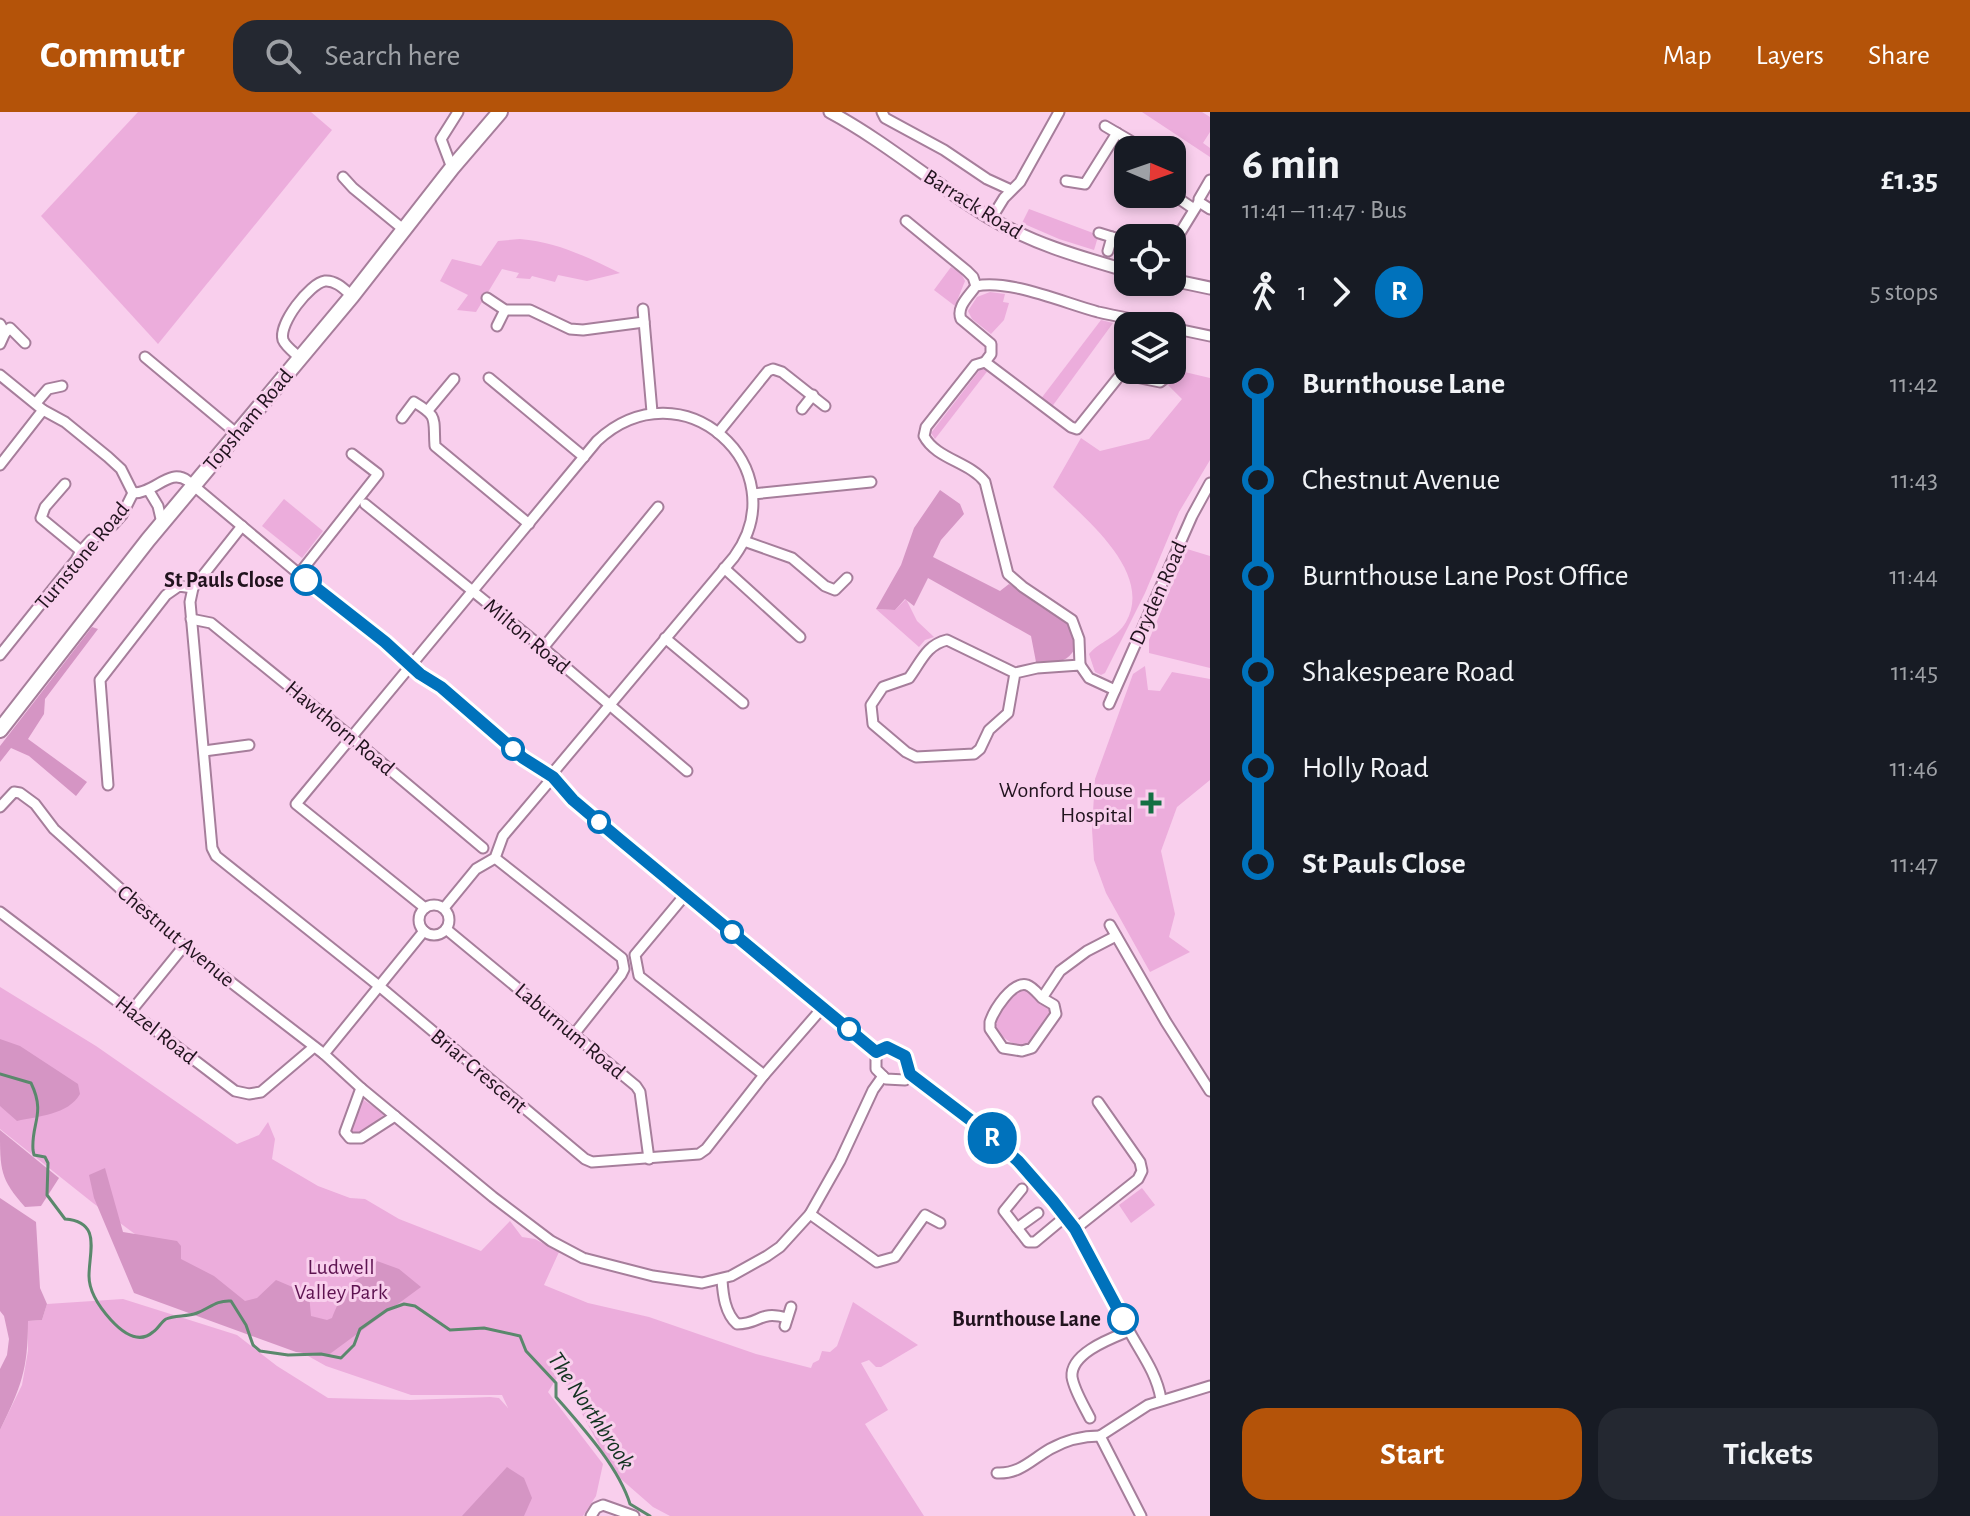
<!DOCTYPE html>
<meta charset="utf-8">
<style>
:root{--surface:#171b24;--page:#242831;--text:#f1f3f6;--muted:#9ea1a6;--accent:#b45309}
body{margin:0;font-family:"Alegreya Sans",sans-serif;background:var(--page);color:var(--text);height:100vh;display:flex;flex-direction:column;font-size:30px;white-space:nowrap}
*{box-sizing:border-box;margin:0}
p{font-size:26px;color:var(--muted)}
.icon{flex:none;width:44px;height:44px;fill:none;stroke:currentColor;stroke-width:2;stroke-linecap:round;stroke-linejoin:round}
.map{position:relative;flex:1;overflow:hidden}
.side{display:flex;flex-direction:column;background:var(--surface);width:760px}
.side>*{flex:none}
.badge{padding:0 16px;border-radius:26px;font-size:28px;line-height:52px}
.needle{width:52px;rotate:92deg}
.fabs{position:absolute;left:1114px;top:24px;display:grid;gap:16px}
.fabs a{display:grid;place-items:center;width:72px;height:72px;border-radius:16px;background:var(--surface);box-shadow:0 4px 12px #0003;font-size:40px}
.map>.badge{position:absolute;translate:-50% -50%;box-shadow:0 0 0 4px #fff}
.legs{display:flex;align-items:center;gap:12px;height:88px;padding:0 32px;font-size:26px}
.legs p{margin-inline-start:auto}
.head{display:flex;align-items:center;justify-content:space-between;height:136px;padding:0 32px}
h1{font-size:44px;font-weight:700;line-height:60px}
.cta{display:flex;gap:16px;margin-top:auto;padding:16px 32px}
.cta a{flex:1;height:92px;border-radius:24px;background:var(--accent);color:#fff;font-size:32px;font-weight:700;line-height:92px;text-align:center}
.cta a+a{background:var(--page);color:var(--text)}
ul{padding:0 32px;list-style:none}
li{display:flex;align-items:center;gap:28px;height:96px;font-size:30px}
li i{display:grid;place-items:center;width:12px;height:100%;margin:0 10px;background:currentColor}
li i::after{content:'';width:20px;height:20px;margin:-10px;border:6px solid;border-radius:50%;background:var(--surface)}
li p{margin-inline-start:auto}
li:first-child i{background:linear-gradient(#0000 50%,currentColor 0)}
li:last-child i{background:linear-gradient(currentColor 50%,#0000 0)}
header{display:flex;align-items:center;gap:48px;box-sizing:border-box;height:112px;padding:0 40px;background:var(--accent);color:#fff}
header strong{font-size:38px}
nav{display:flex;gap:44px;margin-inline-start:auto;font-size:28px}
.search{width:560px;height:72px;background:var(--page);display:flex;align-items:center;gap:20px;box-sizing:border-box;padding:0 28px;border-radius:24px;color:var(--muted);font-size:30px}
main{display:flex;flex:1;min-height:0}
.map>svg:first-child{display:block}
.green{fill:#ecaddc}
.forest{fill:#d595c4}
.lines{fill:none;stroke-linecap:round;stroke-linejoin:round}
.stream{stroke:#5a886c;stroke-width:3}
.minor-casing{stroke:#a67e9b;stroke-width:13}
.tertiary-casing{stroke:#a67e9b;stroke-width:15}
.primary-casing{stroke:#a67e9b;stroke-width:18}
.minor{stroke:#fff;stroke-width:9}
.tertiary{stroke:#fff;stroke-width:11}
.primary{stroke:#fff;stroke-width:14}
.line-1-casing{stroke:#fff;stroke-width:18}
.line-1{stroke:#0072bc;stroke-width:12}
.stop-1-dot{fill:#fff;stroke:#0072bc;stroke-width:4}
.poi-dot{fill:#146f43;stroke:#f9cfed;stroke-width:3}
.labels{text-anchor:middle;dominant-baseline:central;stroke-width:6;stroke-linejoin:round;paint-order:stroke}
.street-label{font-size:22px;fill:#21131e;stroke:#f9cfed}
.stop-label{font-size:22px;font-weight:bold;fill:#21131e;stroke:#f9cfed;text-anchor:end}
.poi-label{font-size:22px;fill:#21131e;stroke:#f9cfed;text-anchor:end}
.park-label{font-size:22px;fill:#5e1451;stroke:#f9cfed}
.water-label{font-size:24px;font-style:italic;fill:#123220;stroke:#f9cfed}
</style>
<header>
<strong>Commutr</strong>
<div class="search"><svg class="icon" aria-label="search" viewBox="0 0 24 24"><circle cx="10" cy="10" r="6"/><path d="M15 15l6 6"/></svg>Search here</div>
<nav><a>Map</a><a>Layers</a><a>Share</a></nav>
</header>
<main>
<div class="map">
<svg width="1210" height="1404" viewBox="0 0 1210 1404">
<rect width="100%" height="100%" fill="#f9cfed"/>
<g class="green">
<polygon points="138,0 311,0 332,18 158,232 41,104"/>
<polygon points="1142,0 1202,0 1210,5 1210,20 1203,31 1210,36 1210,45"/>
<polygon points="1029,97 1093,121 1098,125 1094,138 1059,127 1022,111"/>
<path d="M520 127C557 130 587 145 620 161L587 169 558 163 555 170 532 164 530 167 516 166 519 161 502 157 476 200 457 198 468 183 440 169 452 147 481 154 498 129Z"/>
<polygon points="951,155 961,161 965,169 955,194 934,178"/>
<polygon points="990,180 1005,182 1003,190 1009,191 1004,208 991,222 972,207 968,199 977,185"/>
<polygon points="1101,208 1113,211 1051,296 1040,288"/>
<polygon points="982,255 989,257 935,327 931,321"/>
<path d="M1172 257 1210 266V348L1179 400 1145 481 1105 561 1101 563 1095 560 1089 542C1100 529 1117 526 1126 510 1154 460 1084 406 1053 375L1081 326 1100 339 1149 327 1182 287 1168 273Z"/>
<polygon points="284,387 323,419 302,446 262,414"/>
<polygon points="1187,437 1210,444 1210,556 1149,541 1149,528"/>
<polygon points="906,487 917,509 934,525 925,528 919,535 876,497 895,498"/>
<polygon points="1145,554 1148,578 1160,579 1172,560 1210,567 1210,668 1177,695 1161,739 1175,802 1169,825 1190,840 1150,860 1106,781 1094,748 1092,717 1095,667 1133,562"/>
<polygon points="0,875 96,934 237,1032 259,1023 268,1010 275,1027 272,1047 318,1074 350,1086 365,1087 399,1107 481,1139 510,1109 522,1125 535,1127 559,1140 544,1173 588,1191 649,1205 756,1242 811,1256 813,1251 819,1248 822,1239 830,1240 837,1234 853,1190 918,1233 881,1255 876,1255 869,1248 861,1251 888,1298 865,1312 924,1404 670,1404 653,1395 614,1361 560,1261 548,1280 603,1352 596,1384 583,1404 0,1404 0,1318 22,1273 28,1239 28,1209 42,1208 47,1192 123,1187 237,1223 277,1254 328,1286 410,1288 490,1285 499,1286 508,1296 502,1283 411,1283 326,1254 274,1225 93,1091 0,1017"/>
<path d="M1022 878C1037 879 1048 889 1053 902L1029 934C1014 935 997 925 995 910 997 897 1009 882 1022 878Z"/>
<polygon points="362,987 385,1002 360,1022 353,1022 350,1018"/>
<polygon points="1142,1076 1155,1093 1131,1111 1119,1093"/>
</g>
<g class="forest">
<path d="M940 378 960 392 964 402 941 428 933 445 1000 479 1009 472 1069 509 1077 533C1066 554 1057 549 1036 550L1031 524 928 466 914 494 905 487 895 498 876 497 901 453 914 416Z"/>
<polygon points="92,515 98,517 45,587 44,602 28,627 87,670 76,684 29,644 11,636 0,650 0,634"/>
<path d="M0 927 20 934 78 972 80 982C68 1003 38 1004 17 1009L0 994Z"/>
<path d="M0 1018 59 1066 41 1094 25 1095C0 1067 0 1058 0 1018Z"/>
<path d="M105 1056 123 1120 177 1129 181 1134V1147L214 1164 245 1189 257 1186 276 1168 309 1182 311 1204 327 1208 332 1206C339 1189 347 1168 367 1163L377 1149 399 1157 421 1175 327 1244 296 1240 134 1181 94 1086 89 1063Z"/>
<path d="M0 1086 36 1110 40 1176 47 1192 42 1208 28 1209C28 1258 21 1275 0 1318V1257L7 1243 9 1227 4 1204 0 1199Z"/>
<polygon points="507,1355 524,1366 532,1386 524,1404 462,1404"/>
</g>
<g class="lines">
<path class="stream" d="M0 962 31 971C46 1002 31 1011 33 1038L34 1043 45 1045 48 1051 47 1083 65 1107C102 1110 89 1139 89 1164 89 1180 101 1197 111 1208 122 1220 138 1233 153 1220 158 1217 161 1210 166 1207 175 1203 187 1205 197 1201 210 1196 216 1188 231 1189L246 1213 253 1233 260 1239 288 1243 321 1242 341 1246 354 1233 360 1217 387 1198 404 1192 415 1194 450 1218 484 1216 520 1224 526 1239 556 1271V1285C582 1315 618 1354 630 1392L650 1404"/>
<defs>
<g id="minor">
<polyline points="882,0 885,6 944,38 987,67 1011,78"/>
<polyline points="1105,14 1146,38"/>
<polyline points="452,56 441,27 458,0"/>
<polyline points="343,65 353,76 403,117"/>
<polyline points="1210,68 1199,87 1199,90 1210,97"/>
<polyline points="1066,69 1085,72 1117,21"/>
<polyline points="1172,82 1194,97"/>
<polyline points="991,107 1004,86 1020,70 1059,0"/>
<polyline points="906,109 967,159 973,165 976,174"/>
<polyline points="1099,121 1128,130"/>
<polyline points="1172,134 1199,90"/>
<polyline points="1108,139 1112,125"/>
<polyline points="487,186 505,198 530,198 570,217 583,218 644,210"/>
<polyline points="643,197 652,300"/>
<polyline points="0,212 5,221 0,232"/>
<polyline points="497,214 505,198"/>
<polyline points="1172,216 1210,224"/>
<polyline points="5,221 10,216 25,231"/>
<polyline points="1172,232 1173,217"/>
<polyline points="145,245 236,321"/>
<path d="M300 246C295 241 286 235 283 228 278 212 310 171 325 169 336 168 345 178 352 184"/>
<path d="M985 250 975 253 926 315 924 324C936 347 970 350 985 370L1008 462 1023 475 1072 508 1079 527 1080 553"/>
<path d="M985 250 991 242V232L961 207C956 195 969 184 976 174 1010 167 1064 191 1098 200 1120 205 1143 209 1165 214"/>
<polyline points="985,250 1071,315 1077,317 1121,262 1160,270 1164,267 1166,258"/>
<path d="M0 263 43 298 65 310 108 345 121 357 133 381C156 381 169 355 188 369L299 462 385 530 420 562 441 575 523 646 553 665 573 688 876 940"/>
<polyline points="489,266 584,345"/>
<polyline points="36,291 48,277 62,274"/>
<polyline points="429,297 454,267"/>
<polyline points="802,297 813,283"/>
<path d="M402 306 414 290C439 305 433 306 435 334L529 412"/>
<polyline points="718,321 768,259 773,257 782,260 825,294"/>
<polyline points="0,353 43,298"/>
<polyline points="65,372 45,395 41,406 81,439"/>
<polyline points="149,379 158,394 162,411"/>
<polyline points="753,382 871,370"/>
<polyline points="365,392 543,536 687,659"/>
<polyline points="242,414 193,476 190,490 212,736 216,744 379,874 585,1047 592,1050 699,1042 706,1037 764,963 824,894"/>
<polyline points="744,429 792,446 825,474 835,478 847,466"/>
<polyline points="724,456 800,525"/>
<polyline points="299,462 378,362 352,342"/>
<polyline points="191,507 211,511 350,624 483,736"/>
<polyline points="665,526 743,591"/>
<polyline points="543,536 658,395"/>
<polyline points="0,543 76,448 81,439 91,428 113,413 122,403 133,381"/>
<path d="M1015 561 1008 601 989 618 980 637 974 642 916 645 906 640 873 612 871 593 883 575 909 566C921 550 926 533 947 528L1015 561 1037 556 1080 553 1089 566 1115 578"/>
<polyline points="1109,592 1192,404 1210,371"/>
<polyline points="204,639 249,633"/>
<polyline points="108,673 100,568 166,483 179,474 193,476"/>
<polyline points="0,695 14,680 20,681 35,692 54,717 184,834 324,942 361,976 493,1085 551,1129 583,1146 653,1164 702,1171 731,1164 767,1144 780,1135 810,1102 840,1049 873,978 883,964"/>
<polyline points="495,746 622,846 624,857 621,863 575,921"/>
<polyline points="685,783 635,843 639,864 764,963"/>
<circle cx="434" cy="808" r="15"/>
<path d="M425 796 296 692 597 329C682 250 799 356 734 445L551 663"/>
<polyline points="444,796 476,757 495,746 503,724 553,665"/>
<polyline points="0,800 235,979 249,982 261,980 314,935"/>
<polyline points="1110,813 1166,910 1210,979"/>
<polyline points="446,817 636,974 640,980 649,1047"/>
<path d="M1042 886C1038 882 1033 875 1027 873 1012 869 994 898 990 910V917L1003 936 1022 939 1032 936 1056 902 1054 893 1042 886 1060 859 1087 839 1116 824"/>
<polyline points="132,898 184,834"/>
<polygon points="887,935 905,944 910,962 905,968 886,967 876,957 876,940"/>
<polyline points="324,942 424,819"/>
<path d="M910 962C972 1006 1031 1054 1075 1117 1096 1148 1111 1183 1127 1215 1140 1240 1156 1259 1161 1287"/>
<polyline points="361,976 345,1020 350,1026 361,1026 395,1004"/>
<polyline points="1022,1077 1004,1099 1028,1130 1035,1130 1065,1105"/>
<polyline points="810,1102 877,1150 895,1145 925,1103 940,1111"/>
<polyline points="1017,1116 1038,1101"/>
<polyline points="1075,1117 1138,1067 1142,1059 1140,1050 1098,990"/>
<path d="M722 1168C723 1183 725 1201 737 1212 761 1212 759 1198 787 1206"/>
<polyline points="785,1214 791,1195"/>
<path d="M1090 1306C1084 1294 1074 1278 1072 1265 1070 1241 1112 1226 1129 1219"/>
<polyline points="1100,1324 1148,1293 1210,1274"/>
<polyline points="1100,1324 1141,1404"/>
<path d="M997 1361C1020 1362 1031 1348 1050 1337 1066 1328 1081 1324 1100 1324"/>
<polyline points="591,1404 596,1396 603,1393 634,1404"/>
</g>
<g id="tertiary">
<path d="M830 0C886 30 935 73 990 106 1033 132 1080 145 1128 159"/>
<polyline points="1172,168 1210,176"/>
</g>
<polyline id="primary" points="0,618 148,428 352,184 452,56 500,0"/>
</defs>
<use href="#minor" class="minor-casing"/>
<use href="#tertiary" class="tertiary-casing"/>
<use href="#primary" class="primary-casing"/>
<use href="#minor" class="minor"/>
<use href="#tertiary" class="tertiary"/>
<use href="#primary" class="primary"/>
</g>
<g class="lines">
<defs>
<polyline id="line-1" points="306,468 385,530 420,562 441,575 523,646 553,665 573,688 618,726 876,940 887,935 905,944 910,962 981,1016 1018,1049 1053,1089 1075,1117 1123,1207"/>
</defs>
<use href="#line-1" class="line-1-casing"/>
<use href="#line-1" class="line-1"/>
</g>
<g class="stop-1-dot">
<circle cx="306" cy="468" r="14"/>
<circle cx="513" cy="637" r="10"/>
<circle cx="599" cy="710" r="10"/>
<circle cx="732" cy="820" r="10"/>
<circle cx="849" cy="917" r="10"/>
<circle cx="1123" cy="1207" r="14"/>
</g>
<path class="poi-dot" d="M1147 679h8v8h8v8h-8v8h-8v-8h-8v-8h8z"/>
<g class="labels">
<g class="street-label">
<text transform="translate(973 92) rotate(32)">Barrack Road</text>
<text transform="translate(248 308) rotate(-50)">Topsham Road</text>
<text transform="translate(82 444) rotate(-50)">Turnstone Road</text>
<text transform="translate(1158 481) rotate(-66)">Dryden Road</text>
<text transform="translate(527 524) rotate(40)">Milton Road</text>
<text transform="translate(340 616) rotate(40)">Hawthorn Road</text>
<text transform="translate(176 824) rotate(40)">Chestnut Avenue</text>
<text transform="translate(156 918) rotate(38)">Hazel Road</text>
<text transform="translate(570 919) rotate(40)">Laburnum Road</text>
<text transform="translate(479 959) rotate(40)">Briar Crescent</text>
</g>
<g class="stop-label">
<text x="284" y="468">St Pauls Close</text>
<text x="1101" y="1207">Burnthouse Lane</text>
</g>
<g class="poi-label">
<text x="1133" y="678">Wonford House<tspan x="1133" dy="25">Hospital</tspan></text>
</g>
<g class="park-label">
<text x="341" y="1155">Ludwell<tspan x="341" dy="25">Valley Park</tspan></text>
</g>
<g class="water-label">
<text transform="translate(591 1299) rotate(56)">The Northbrook</text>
</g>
</g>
</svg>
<div class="fabs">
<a><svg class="needle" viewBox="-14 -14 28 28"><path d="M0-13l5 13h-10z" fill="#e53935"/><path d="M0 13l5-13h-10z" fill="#9ea1a6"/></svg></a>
<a><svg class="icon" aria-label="locate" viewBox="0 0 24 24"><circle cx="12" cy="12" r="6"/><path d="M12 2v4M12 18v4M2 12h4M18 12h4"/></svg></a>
<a><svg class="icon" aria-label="layers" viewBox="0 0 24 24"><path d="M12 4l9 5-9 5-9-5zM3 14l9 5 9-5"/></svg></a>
</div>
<b class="badge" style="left:992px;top:1026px;background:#0072bc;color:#fff">R</b>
</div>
<section class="side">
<div class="head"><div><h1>6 min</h1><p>11:41 – 11:47 · Bus</p></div><b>£1.35</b></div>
<div class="legs"><svg class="icon" aria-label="walk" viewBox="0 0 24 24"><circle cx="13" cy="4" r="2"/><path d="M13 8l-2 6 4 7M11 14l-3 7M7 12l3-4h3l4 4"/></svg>1<svg class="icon" aria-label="forward" viewBox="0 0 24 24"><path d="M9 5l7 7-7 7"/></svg><b class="badge" style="background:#0072bc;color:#fff">R</b><p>5 stops</p></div>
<ul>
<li><i style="color:#0072bc"></i><b>Burnthouse Lane</b><p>11:42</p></li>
<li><i style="color:#0072bc"></i><span>Chestnut Avenue</span><p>11:43</p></li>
<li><i style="color:#0072bc"></i><span>Burnthouse Lane Post Office</span><p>11:44</p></li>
<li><i style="color:#0072bc"></i><span>Shakespeare Road</span><p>11:45</p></li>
<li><i style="color:#0072bc"></i><span>Holly Road</span><p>11:46</p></li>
<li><i style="color:#0072bc"></i><b>St Pauls Close</b><p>11:47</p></li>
</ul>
<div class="cta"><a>Start</a><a>Tickets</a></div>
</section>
</main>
